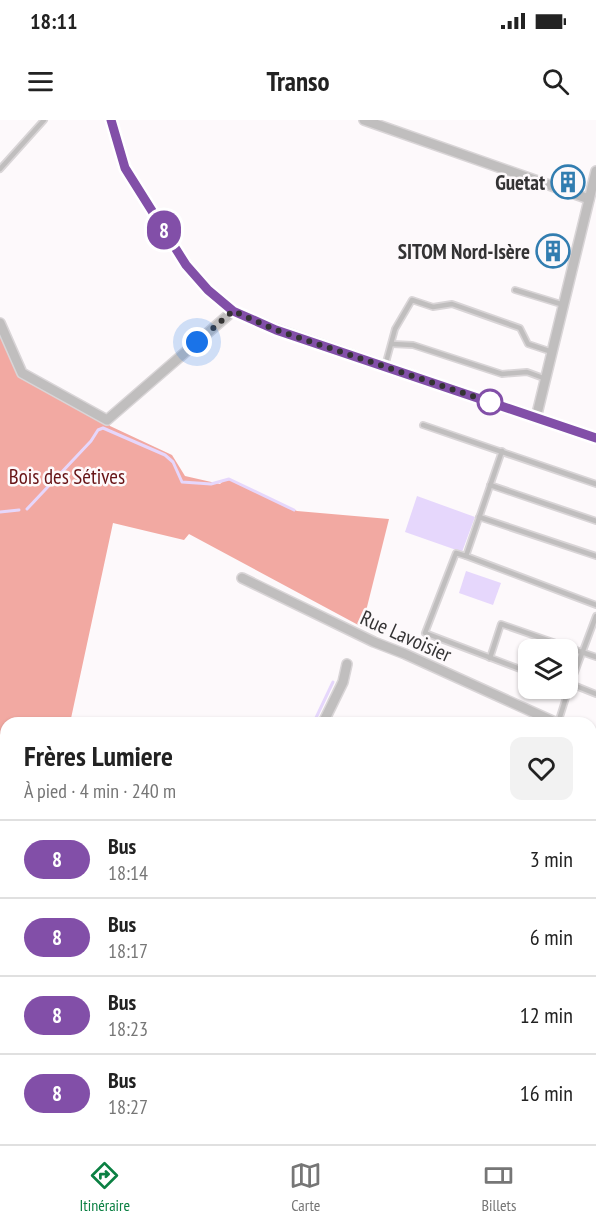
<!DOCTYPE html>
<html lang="fr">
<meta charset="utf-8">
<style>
:root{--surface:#fff;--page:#f2f2f2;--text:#222;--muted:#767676;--line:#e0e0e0;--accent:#0b8043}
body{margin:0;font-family:"PT Sans Narrow",sans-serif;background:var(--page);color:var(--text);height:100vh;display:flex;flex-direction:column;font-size:22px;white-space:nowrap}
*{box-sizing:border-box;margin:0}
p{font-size:20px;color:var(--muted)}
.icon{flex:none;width:33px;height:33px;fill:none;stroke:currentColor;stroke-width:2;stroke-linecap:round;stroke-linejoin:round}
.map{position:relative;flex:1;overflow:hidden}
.panel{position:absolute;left:0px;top:597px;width:597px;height:428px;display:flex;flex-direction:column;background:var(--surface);border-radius:18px 18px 0 0;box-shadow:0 2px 4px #0004}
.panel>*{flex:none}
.badge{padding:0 12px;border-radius:20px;font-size:21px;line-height:39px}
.tools{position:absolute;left:518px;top:519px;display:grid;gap:12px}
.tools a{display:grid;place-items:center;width:60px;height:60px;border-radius:12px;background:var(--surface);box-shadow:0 2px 4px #0004;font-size:30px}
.you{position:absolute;width:30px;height:30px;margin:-15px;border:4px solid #fff;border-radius:50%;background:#1a73e8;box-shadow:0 0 0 9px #1a73e833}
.map>.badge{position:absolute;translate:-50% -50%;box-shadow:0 0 0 3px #fff}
.round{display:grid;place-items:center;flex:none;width:63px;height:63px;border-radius:12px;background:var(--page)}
.head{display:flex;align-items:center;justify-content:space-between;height:102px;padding:0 24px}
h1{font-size:28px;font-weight:600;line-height:45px}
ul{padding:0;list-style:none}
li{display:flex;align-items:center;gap:18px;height:78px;padding:0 24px;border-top:2px solid var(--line)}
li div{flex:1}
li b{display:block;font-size:22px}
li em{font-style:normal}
li .badge{min-width:66px;font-weight:700;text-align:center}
.status{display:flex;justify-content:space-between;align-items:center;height:42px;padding:0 30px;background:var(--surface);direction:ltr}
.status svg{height:16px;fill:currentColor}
header{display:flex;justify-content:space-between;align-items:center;height:78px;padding:0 24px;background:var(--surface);font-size:27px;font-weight:600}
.tab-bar{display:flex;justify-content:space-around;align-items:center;height:84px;border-top:2px solid var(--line);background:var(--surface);font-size:16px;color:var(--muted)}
.tab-bar a{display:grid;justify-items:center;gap:3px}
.tab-bar .active{color:var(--accent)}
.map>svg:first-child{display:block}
.forest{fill:#f2a9a2}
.water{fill:#e6d7fc}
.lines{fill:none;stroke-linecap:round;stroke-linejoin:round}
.stream{stroke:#e6d7fc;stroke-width:3}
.service-casing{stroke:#d9d5d7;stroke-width:8}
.minor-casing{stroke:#d9d5d7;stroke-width:12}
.secondary-casing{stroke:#d9d5d7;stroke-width:16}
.primary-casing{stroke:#d9d5d7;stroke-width:18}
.service{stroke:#c0bebe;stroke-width:4.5}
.minor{stroke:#c0bebe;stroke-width:9}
.secondary{stroke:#a3a1a1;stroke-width:14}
.primary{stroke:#8f8c8c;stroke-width:15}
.line-casing{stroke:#fff;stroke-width:14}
.line{stroke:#824fa8;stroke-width:9}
.walk{stroke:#343334;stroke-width:6;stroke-dasharray:0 10.8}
.stop-dot{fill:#fff;stroke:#824fa8;stroke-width:3}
.labels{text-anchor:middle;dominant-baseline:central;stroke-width:5;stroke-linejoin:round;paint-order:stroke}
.poi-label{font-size:21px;font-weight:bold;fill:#343334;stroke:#fdf9fb;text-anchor:end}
.park-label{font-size:21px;fill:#671315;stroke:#fdf9fb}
.street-label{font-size:21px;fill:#343334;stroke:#fdf9fb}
</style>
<div class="status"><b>18:11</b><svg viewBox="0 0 49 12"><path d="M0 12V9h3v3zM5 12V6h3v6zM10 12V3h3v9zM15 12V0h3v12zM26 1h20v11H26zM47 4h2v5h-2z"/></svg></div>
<header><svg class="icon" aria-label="menu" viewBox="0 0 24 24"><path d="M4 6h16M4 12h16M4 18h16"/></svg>Transo<svg class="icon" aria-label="search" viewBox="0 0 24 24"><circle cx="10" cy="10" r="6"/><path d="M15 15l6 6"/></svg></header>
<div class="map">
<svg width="596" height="1024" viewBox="0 0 596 1024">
<rect width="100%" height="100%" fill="#fdf9fb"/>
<polygon class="forest" points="5,213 22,253 107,300 110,306 172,335 185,356 220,364 223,361 230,360 297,391 389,399 362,507 189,414 184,420 113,403 70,603 6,603 6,770 0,767 0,216"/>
<g class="water">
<polygon points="417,376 475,397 462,432 405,412"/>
<polygon points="466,451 501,463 493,485 459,473"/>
</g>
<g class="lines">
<g class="stream">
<polyline points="27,389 91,321 98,310 103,308 165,335 173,342 182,362 211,364 229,359 294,390"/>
<polyline points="0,392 19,390"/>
<polyline points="314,602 333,562"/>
<polyline points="0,698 6,711"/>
<polyline points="0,789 6,792"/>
<polyline points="591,926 596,926"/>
<polyline points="591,970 596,968"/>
<polyline points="0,1015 6,1018"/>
<polyline points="8,1018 21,1024"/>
<polyline points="455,1024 468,1018"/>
</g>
<defs>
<g id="service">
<polyline points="0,49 44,0"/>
<polyline points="515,170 564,185"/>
<polyline points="392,224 413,225 502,254 527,252 546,259"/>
<polyline points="385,246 395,209 412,180 433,187 452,184 520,208 528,224 552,232"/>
<polyline points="423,305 596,364"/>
<polyline points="502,331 466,436 456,433 425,513 528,552"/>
<polyline points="490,365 596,401"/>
<polyline points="479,397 596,436"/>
<polyline points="466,436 596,485"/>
<polyline points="490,538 501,504 596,537"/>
<polyline points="571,564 596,574"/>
<polyline points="567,567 569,568 596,496"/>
<polyline points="558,603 569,568"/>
<polyline points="591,695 596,683 594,665"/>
<polyline points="591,706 596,695"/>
<polyline points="591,810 596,813"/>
</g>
<g id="minor">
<polyline points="111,0 125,48 186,145 208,170 233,191 276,209 596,318"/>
<polyline points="364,0 589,79"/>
<polyline points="0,203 22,253 107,300 233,191"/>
<polyline points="536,298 596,51"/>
<polyline points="242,458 374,522 405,534 557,603"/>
<polyline points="323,603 343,562 347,544"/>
<polyline points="591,620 596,622"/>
<polyline points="0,779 6,782"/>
</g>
<g id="secondary">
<polyline points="591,954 596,952"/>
<polyline points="410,1024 421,1018"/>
</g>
<g id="primary">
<polyline points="0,967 6,970"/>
<polyline points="0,989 6,992"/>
<polyline points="64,1018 76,1024"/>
<polyline points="116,1018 129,1024"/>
</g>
</defs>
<use href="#service" class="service-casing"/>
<use href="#minor" class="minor-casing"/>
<use href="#secondary" class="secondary-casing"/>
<use href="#primary" class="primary-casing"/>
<use href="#service" class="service"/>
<use href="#minor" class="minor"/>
<use href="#secondary" class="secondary"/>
<use href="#primary" class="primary"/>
</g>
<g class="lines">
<defs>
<polyline id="line" points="111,0 125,48 186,145 208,170 233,191 276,210 596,318"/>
</defs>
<use href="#line" class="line-casing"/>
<use href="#line" class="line"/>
<polyline class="walk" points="197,222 233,191 276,210 490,282"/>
</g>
<defs>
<symbol id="building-ring" viewBox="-11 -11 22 22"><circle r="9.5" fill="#fdf9fb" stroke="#327db0" stroke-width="1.5"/><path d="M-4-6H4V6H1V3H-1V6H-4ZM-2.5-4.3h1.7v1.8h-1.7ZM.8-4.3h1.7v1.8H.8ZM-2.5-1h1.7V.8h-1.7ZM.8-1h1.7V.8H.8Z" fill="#327db0"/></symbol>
</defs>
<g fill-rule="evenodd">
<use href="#building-ring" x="549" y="43" width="38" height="38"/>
<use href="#building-ring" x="534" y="112" width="38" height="38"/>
</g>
<circle class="stop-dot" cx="490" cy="282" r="12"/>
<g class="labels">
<g class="poi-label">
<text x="545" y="62">Guetat</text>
<text x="530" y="131">SITOM Nord-Isère</text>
</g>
<g class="park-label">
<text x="67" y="356">Bois des Sétives</text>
</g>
<g class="street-label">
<text transform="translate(406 516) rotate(24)">Rue Lavoisier</text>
</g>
</g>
</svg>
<div class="tools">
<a><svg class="icon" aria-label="layers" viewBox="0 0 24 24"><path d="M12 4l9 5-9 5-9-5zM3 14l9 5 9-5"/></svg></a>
</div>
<div class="you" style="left:197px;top:222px"></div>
<b class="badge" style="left:164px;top:110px;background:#824fa8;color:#fff">8</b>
<section class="panel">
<div class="head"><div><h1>Frères Lumiere</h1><p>À pied · 4 min · 240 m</p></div><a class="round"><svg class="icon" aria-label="heart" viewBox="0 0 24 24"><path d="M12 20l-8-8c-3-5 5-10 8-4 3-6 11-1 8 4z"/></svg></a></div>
<ul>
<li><span class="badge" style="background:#824fa8;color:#fff">8</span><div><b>Bus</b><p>18:14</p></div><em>3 min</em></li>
<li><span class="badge" style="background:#824fa8;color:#fff">8</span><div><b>Bus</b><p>18:17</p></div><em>6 min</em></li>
<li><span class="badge" style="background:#824fa8;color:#fff">8</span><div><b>Bus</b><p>18:23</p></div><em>12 min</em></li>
<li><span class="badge" style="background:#824fa8;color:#fff">8</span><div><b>Bus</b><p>18:27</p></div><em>16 min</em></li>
</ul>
</section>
</div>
<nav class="tab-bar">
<a class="active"><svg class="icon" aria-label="directions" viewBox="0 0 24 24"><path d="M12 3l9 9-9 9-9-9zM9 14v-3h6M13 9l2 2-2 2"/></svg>Itinéraire</a>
<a><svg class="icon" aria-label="map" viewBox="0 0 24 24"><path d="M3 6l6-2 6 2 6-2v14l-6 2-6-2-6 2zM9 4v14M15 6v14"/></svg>Carte</a>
<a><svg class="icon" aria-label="tickets" viewBox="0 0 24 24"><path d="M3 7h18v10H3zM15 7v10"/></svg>Billets</a>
</nav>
